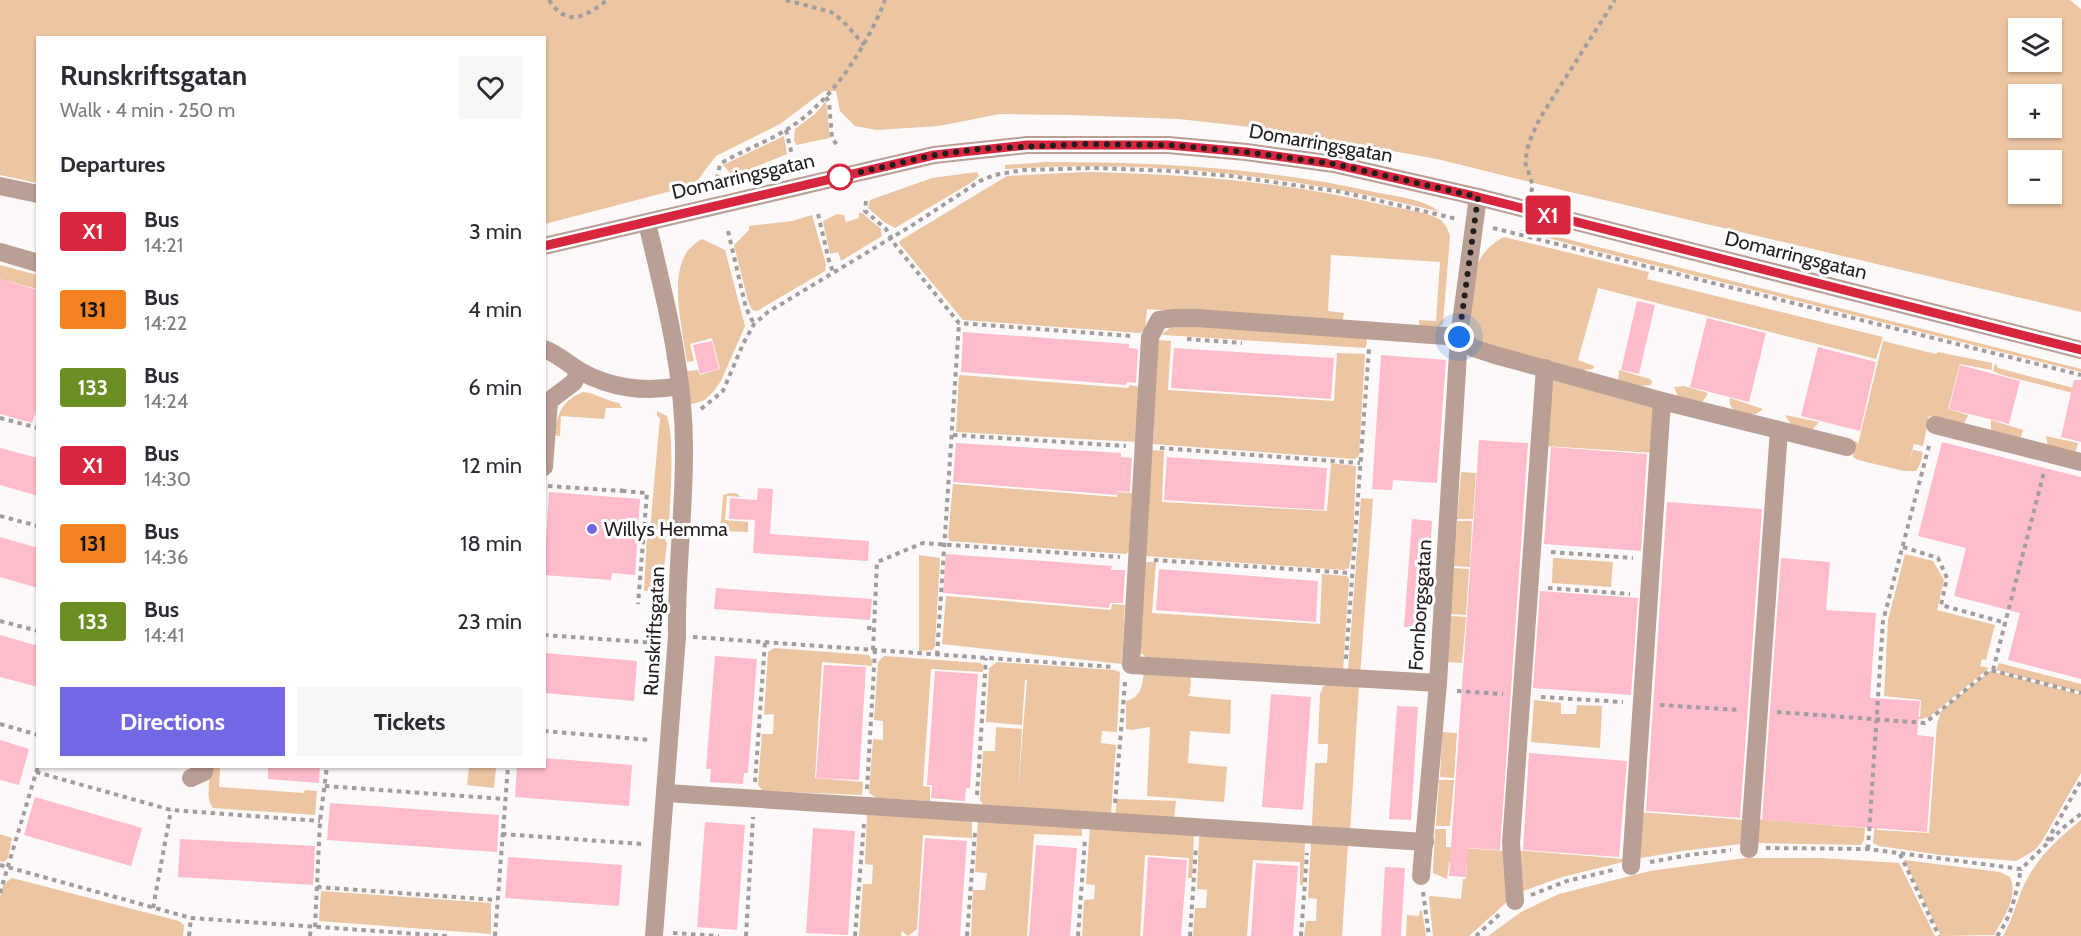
<!DOCTYPE html>
<meta charset="utf-8">
<style>
:root{--surface:#fff;--page:#f7f7f7;--text:#2b2b33;--muted:#7c7c81;--accent:#7368e3}
body{margin:0;font-family:Cabin,sans-serif;background:var(--page);color:var(--text);height:100vh;display:flex;flex-direction:column;font-size:22px;white-space:nowrap}
*{box-sizing:border-box;margin:0}
p{font-size:20px;color:var(--muted)}
.icon{flex:none;width:33px;height:33px;fill:none;stroke:currentColor;stroke-width:2;stroke-linecap:round;stroke-linejoin:round}
.map{position:relative;flex:1;overflow:hidden}
.sheet{position:absolute;left:36px;top:36px;width:510px;height:732px;display:flex;flex-direction:column;background:var(--surface);border-radius:0px;box-shadow:0 2px 4px #0004}
.sheet>*{flex:none}
.badge{padding:0 12px;border-radius:4px;font-size:21px;line-height:39px}
.buttons{position:absolute;left:2008px;top:18px;display:grid;gap:12px}
.buttons a{display:grid;place-items:center;width:54px;height:54px;border-radius:0px;background:var(--surface);box-shadow:0 2px 4px #0004;font-size:30px}
.you{position:absolute;width:30px;height:30px;margin:-15px;border:4px solid #fff;border-radius:50%;background:#1a73e8;box-shadow:0 0 0 9px #1a73e833}
.map>.badge{position:absolute;translate:-50% -50%;box-shadow:0 0 0 3px #fff}
h2{padding:0 24px;font-size:22px;line-height:54px}
.round{display:grid;place-items:center;flex:none;width:63px;height:63px;border-radius:0px;background:var(--page)}
.overview{display:flex;align-items:center;justify-content:space-between;height:102px;padding:0 24px}
h1{font-size:28px;font-weight:700;line-height:45px}
.cta{display:flex;gap:12px;margin-top:auto;padding:12px 24px}
.cta a{flex:1;height:69px;border-radius:0px;background:var(--accent);color:#fff;font-size:24px;font-weight:700;line-height:69px;text-align:center}
.cta a+a{background:var(--page);color:var(--text)}
ul{padding:0;list-style:none}
li{display:flex;align-items:center;gap:18px;height:78px;padding:0 24px}
li div{flex:1}
li b{display:block;font-size:22px}
li em{font-style:normal}
li .badge{min-width:66px;font-weight:700;text-align:center}
.map>svg:first-child{display:block}
.green{fill:#ecc5a2;fill-rule:evenodd}
.building{fill:#ffbccb}
.lines{fill:none;stroke-linecap:round;stroke-linejoin:round}
.path{stroke:#a29d9d;stroke-width:4;stroke-dasharray:4.5 4.5;stroke-linecap:butt}
.minor{stroke:#ba9f94;stroke-width:18}
.line-casing{stroke:#fff;stroke-width:14}
.line{stroke:#d7263d;stroke-width:9}
.walk{stroke:#251e1e;stroke-width:6;stroke-dasharray:0 10.8}
.stop-dot{fill:#fff;stroke:#d7263d;stroke-width:3}
.poi-dot{fill:#7368e3;stroke:#fff;stroke-width:2}
.labels{text-anchor:middle;dominant-baseline:central;stroke-width:6;stroke-linejoin:round;paint-order:stroke}
.street-label{font-size:20px;fill:#251e1e;stroke:#fff}
.poi-label{font-size:20px;fill:#251e1e;stroke:#fff;text-anchor:start}
</style>
<div class="map">
<svg width="2081" height="936" viewBox="0 0 2081 936">
<rect width="100%" height="100%" fill="#fdf9f9"/>
<g class="green">
<path d="M0 0H2070L2081 9V312L1566 191 1437 159 1342 142 1259 128 1179 119 1070 115 1000 114 939 126 877 130 855 126 840 111 836 91H824L780 124 716 156 694 185 545 224 544 38H38L37 183 0 175ZM2052 28V62H2019V28ZM2052 94V128H2019V94ZM2019 160H2052V194H2019Z"/>
<polygon points="826,101 830,138 796,145 794,140 795,129 815,114"/>
<polygon points="784,136 787,154 733,176 723,165"/>
<path d="M1046 162C1158 162 1269 168 1379 193 1399 197 1423 199 1440 212 1297 176 1152 159 1005 169V165Z"/>
<polygon points="977,172 979,176 972,182 895,228 884,222 868,208 870,200 932,178"/>
<path d="M1086 172C1185 174 1287 182 1384 205 1400 209 1423 211 1437 218 1444 221 1448 229 1450 236L1443 324 1437 327H1419V320L1436 321 1440 262 1331 255 1328 311 1344 313 1342 323 1147 309 1145 329 1140 333 963 320 899 243 901 240 1007 176Z"/>
<polygon points="859,213 862,213 881,229 882,236 841,261 838,252 830,254 823,221 837,214 844,215 846,222 859,218"/>
<polygon points="812,215 826,264 825,271 757,311 752,310 748,301 734,245 749,230 749,226 792,221"/>
<polygon points="1519,230 1531,230 2081,369 2081,372 1581,247"/>
<path d="M1504 237 1649 272 1647 279 1883 337 1876 359 1598 288 1578 360 1594 366V368C1578 378 1496 346 1475 340L1470 332C1473 294 1465 257 1504 237Z"/>
<path d="M702 239 725 250 745 326 721 381 713 392 705 400 692 404 690 403 687 371 698 370 700 375 720 369 712 338 690 344 694 361 687 362C683 332 670 282 685 255 689 248 695 243 702 239Z"/>
<polygon points="0,265 37,275 37,289 0,279"/>
<polygon points="1175,324 1366,337 1367,344 1365,348 1164,335 1162,334"/>
<polygon points="1157,340 1171,341 1168,390 1334,401 1337,353 1365,354 1359,456 1355,459 1153,444"/>
<polygon points="1883,341 1936,354 1938,352 1992,363 1992,370 1960,364 1948,409 1968,415 1965,422 1963,424 1929,416 1923,446 1914,444 1909,462 1913,450 1923,452 1920,464 1916,471 1904,471 1858,460 1853,457 1854,442 1856,441 1858,444"/>
<polygon points="1995,363 1998,368 2081,390 2081,395 2002,375 1993,371"/>
<polygon points="1619,370 1650,379 1652,381 1651,385 1640,386 1618,381"/>
<polygon points="959,375 1128,388 1130,385 1140,387 1136,442 956,432"/>
<polygon points="1553,380 1656,407 1654,453 1545,446"/>
<polygon points="1684,386 1708,393 1703,401 1699,402 1678,396 1674,387"/>
<path d="M583 392C596 393 606 401 619 403L622 408H606L604 419 561 416 560 436H557L555 433C557 413 563 400 583 392Z"/>
<path d="M1730 398 1763 409 1756 414C1744 415 1727 412 1730 398Z"/>
<path d="M657 411 667 416C675 440 670 498 669 526L664 530 650 529 660 418 657 416Z"/>
<polygon points="1785,415 1819,422 1812,430 1791,424"/>
<polygon points="1991,420 2023,430 2020,439 1991,431"/>
<polygon points="2046,436 2078,443 2075,453 2048,446"/>
<polygon points="1150,450 1164,451 1162,502 1327,511 1331,463 1356,466 1353,544 1349,568 1343,570 1145,556"/>
<polygon points="1461,472 1476,473 1473,519 1457,519"/>
<polygon points="953,484 1117,497 1118,492 1132,493 1129,551 1126,554 950,541 948,537"/>
<polygon points="730,493 736,493 741,497 727,496 725,520 748,522 748,532 720,531 723,495"/>
<polygon points="1361,498 1373,499 1360,676 1348,671"/>
<polygon points="1457,521 1472,521 1470,567 1454,566"/>
<polygon points="647,536 663,536 667,543 662,587 651,591 644,591"/>
<polygon points="1905,554 1933,561 1944,580 1937,610 1995,625 1986,660 1982,659 1980,666 1989,668 1929,717 1921,719 1903,718 1903,716 1920,717 1921,700 1884,696 1888,620"/>
<polygon points="919,555 940,558 935,645 933,650 919,651"/>
<polygon points="1553,558 1613,562 1611,587 1552,583"/>
<polygon points="1143,562 1156,562 1152,613 1320,624 1322,574 1347,576 1349,579 1343,671 1148,659 1138,650"/>
<polygon points="1454,568 1469,569 1466,615 1450,614"/>
<polygon points="946,596 1111,610 1112,604 1125,605 1122,664 942,644"/>
<polygon points="1450,616 1466,617 1462,663 1447,662"/>
<polygon points="774,648 869,655 872,660 872,666 822,662 815,778 863,782 862,795 763,791 758,785 762,734 773,734 774,714 764,715 768,652"/>
<polygon points="884,656 980,663 983,665 983,672 931,669 923,786 930,787 930,801 876,798 869,793 873,739 883,740 883,721 874,720 878,662"/>
<polygon points="997,662 1114,670 1120,672 1117,732 1102,731 1101,743 1116,745 1111,814 984,806 980,800 983,751 995,751 996,727 1022,729 1018,792 1027,680 1025,680 1022,725 986,722 989,668"/>
<polygon points="1999,663 2081,684 2081,692 1996,670"/>
<polygon points="1990,671 2081,695 2081,773 2042,841 2035,850 2016,861 1941,855 1879,846 1873,843 1876,814 1878,814 1877,830 1929,833 1937,724 1941,711"/>
<path d="M1144 672 1191 675 1190 693 1188 696 1231 700 1230 734 1190 731 1188 763 1227 767 1224 802 1147 796 1150 727 1131 730 1126 729V701C1141 697 1142 687 1144 672Z"/>
<polygon points="1326,685 1359,685 1350,832 1315,829 1312,825 1315,763 1327,763 1328,744 1318,744 1320,694 1323,687"/>
<polygon points="1534,700 1561,703 1561,714 1576,714 1577,705 1602,706 1600,748 1531,742"/>
<polygon points="1442,732 1457,733 1454,778 1440,777"/>
<path d="M211 767H220L219 787 304 793 305 790 317 791 315 815 213 808C205 798 210 779 211 767Z"/>
<polygon points="469,767 496,767 494,788 467,785"/>
<polygon points="1439,780 1454,780 1450,826 1436,826"/>
<polygon points="1117,799 1176,801 1174,818 1115,816"/>
<polygon points="1637,812 1747,820 1741,844 1682,851 1641,858 1637,857"/>
<polygon points="867,815 972,819 972,838 923,835 917,929 908,936 902,931 901,936 859,936 863,884 872,884 873,865 865,864"/>
<polygon points="1755,819 1865,828 1864,840 1861,845 1758,843"/>
<path d="M2081 820V936H2003C2014 918 2017 897 2027 879 2040 855 2060 837 2081 820Z"/>
<polygon points="978,821 1082,825 1082,836 1034,834 1027,936 971,936 973,890 985,890 987,873 975,872"/>
<polygon points="1090,826 1194,834 1192,878 1188,878 1189,858 1145,855 1140,936 1082,936 1084,900 1094,899 1095,885 1086,884"/>
<polygon points="1435,829 1446,829 1446,847 1506,851 1508,901 1469,936 1433,936 1429,897 1430,896 1461,899 1463,879 1466,879 1467,864 1449,862 1447,879 1433,873"/>
<polygon points="0,834 12,838 8,858 4,862 0,861"/>
<polygon points="1202,834 1305,843 1303,885 1300,885 1300,862 1253,860 1247,936 1193,936 1195,908 1206,908 1207,890 1197,889 1199,838"/>
<polygon points="1311,842 1348,844 1342,936 1304,936 1306,921 1316,921 1317,899 1308,898"/>
<polygon points="1515,850 1624,859 1623,862 1562,877 1523,891"/>
<polygon points="1745,858 1822,858 1899,863 1935,936 1488,936 1521,912 1559,894 1650,871"/>
<path d="M1904 860 2000 872 2010 877C2019 897 2003 918 1994 935L1941 936Z"/>
<polygon points="12,878 179,921 184,925 183,936 0,936 0,897 3,885"/>
<polygon points="321,891 491,903 491,934 319,921"/>
<polygon points="1420,910 1422,911 1426,936 1406,936 1407,915 1419,916"/>
</g>
<g class="building">
<polygon points="0,279 38,290 38,405 32,423 0,414"/>
<polygon points="1637,301 1655,305 1639,374 1621,370"/>
<polygon points="1707,318 1766,333 1749,402 1690,387"/>
<polygon points="963,332 1129,344 1129,348 1138,349 1136,383 1127,382 1126,385 961,372"/>
<polygon points="712,341 719,369 700,374 693,345"/>
<polygon points="1818,347 1876,362 1860,431 1801,416"/>
<polygon points="1174,348 1334,358 1331,399 1171,388"/>
<polygon points="1381,355 1446,360 1437,483 1393,480 1392,490 1372,489"/>
<polygon points="1960,365 2020,381 2009,424 1949,409"/>
<polygon points="2074,380 2081,380 2081,442 2061,437"/>
<polygon points="1479,440 1528,443 1500,850 1468,848 1466,877 1449,876"/>
<polygon points="1942,442 2081,477 2081,679 2008,660 2020,613 1954,596 1966,548 1918,536"/>
<polygon points="956,443 1121,453 1121,457 1132,458 1130,492 1118,491 1117,495 953,482"/>
<polygon points="1551,447 1647,454 1641,551 1544,544"/>
<polygon points="0,448 38,458 38,496 0,485"/>
<polygon points="1167,457 1327,468 1324,510 1164,500"/>
<polygon points="758,488 773,489 770,534 869,541 868,561 753,553 755,520 729,519 730,498 757,500"/>
<polygon points="549,492 640,499 635,575 612,573 611,580 544,575"/>
<polygon points="1667,502 1762,509 1740,818 1646,811"/>
<polygon points="1412,519 1432,521 1425,628 1404,627"/>
<polygon points="0,537 38,548 38,588 0,577"/>
<polygon points="946,554 1112,566 1111,570 1125,570 1123,603 1110,603 1109,608 943,593"/>
<polygon points="1781,558 1830,562 1826,610 1876,613 1870,698 1920,701 1917,735 1934,737 1927,832 1762,820"/>
<polygon points="1159,569 1318,581 1316,622 1156,610"/>
<polygon points="716,588 872,599 870,620 714,609"/>
<polygon points="1540,591 1638,598 1631,695 1533,688"/>
<polygon points="0,635 38,646 38,687 0,677"/>
<polygon points="544,653 637,661 634,701 544,693"/>
<polygon points="715,656 757,659 748,773 744,773 743,784 710,782 711,769 706,769"/>
<polygon points="824,665 866,667 859,780 816,778"/>
<polygon points="935,671 978,674 970,788 966,788 965,801 931,798 932,785 927,785"/>
<polygon points="1271,694 1311,697 1303,810 1262,807"/>
<polygon points="1397,706 1418,707 1411,820 1389,819"/>
<polygon points="0,740 29,749 19,785 0,780"/>
<polygon points="1529,753 1627,761 1619,857 1523,850"/>
<polygon points="544,758 632,765 629,806 515,797 517,766 544,766"/>
<polygon points="268,766 320,766 319,783 268,779"/>
<polygon points="35,797 142,828 131,866 24,835"/>
<polygon points="330,803 499,815 497,852 327,840"/>
<polygon points="705,822 745,825 737,930 697,927"/>
<polygon points="813,828 855,831 848,935 806,933"/>
<polygon points="925,838 967,841 960,936 918,936"/>
<polygon points="180,839 315,846 313,885 178,877"/>
<polygon points="1036,845 1077,848 1070,936 1029,936"/>
<polygon points="508,857 622,865 619,906 505,898"/>
<polygon points="1148,857 1187,860 1181,936 1143,936"/>
<polygon points="1256,863 1298,866 1293,936 1251,936"/>
<polygon points="1385,867 1405,868 1401,936 1381,936"/>
</g>
<g class="lines">
<g class="path">
<path d="M549 0C567 28 585 17 607 0"/>
<polyline points="786,0 831,12 843,21 864,45"/>
<polyline points="826,97 829,102 832,138 837,145"/>
<polyline points="786,130 792,155"/>
<path d="M717 179 720 164C741 151 765 143 786 130 831 103 866 48 885 0"/>
<polyline points="1531,192 1533,186 1525,162 1529,142 1540,118 1615,0"/>
<polyline points="866,201 865,211 886,229 896,246 959,323 1131,336"/>
<polyline points="818,214 830,265 834,273"/>
<polyline points="1493,228 2081,375"/>
<polyline points="728,231 746,308 754,324"/>
<polyline points="1187,339 1242,343"/>
<polyline points="701,409 723,391 743,344 754,324 768,312 911,226 980,181 994,175 1023,170 1094,168 1172,171 1231,176 1342,192 1457,219"/>
<polyline points="0,418 38,428"/>
<polyline points="953,435 1126,446"/>
<polyline points="1160,448 1360,463"/>
<polyline points="548,486 622,491 625,487"/>
<polyline points="622,491 647,493 638,604"/>
<polyline points="0,516 38,526"/>
<polyline points="1903,547 1938,558 1947,578 1941,605 2006,623"/>
<polyline points="1551,552 1633,558"/>
<polyline points="1154,560 1351,573"/>
<polyline points="1548,588 1630,594"/>
<polyline points="0,621 38,631"/>
<polyline points="867,628 874,628"/>
<polyline points="544,635 657,643"/>
<polyline points="693,637 1114,667"/>
<polyline points="873,650 877,562 923,543 1120,557"/>
<polyline points="937,655 959,323"/>
<polyline points="1346,659 1369,349"/>
<polyline points="1993,670 2044,472"/>
<polyline points="1457,691 1503,694"/>
<polyline points="1541,697 1623,702"/>
<polyline points="1660,705 1740,710"/>
<polyline points="1777,712 1925,723 1990,670 2081,693"/>
<polyline points="0,724 38,735"/>
<polyline points="544,731 651,740"/>
<polyline points="36,772 171,810 320,821"/>
<polyline points="755,782 765,642"/>
<polyline points="325,786 505,799"/>
<polyline points="867,789 875,650"/>
<polyline points="977,795 986,658"/>
<polyline points="1115,803 1125,682"/>
<polyline points="502,834 642,844"/>
<polyline points="2047,841 2081,781"/>
<polyline points="1766,848 1868,849 2021,869 2064,827 2081,814"/>
<polyline points="1868,849 1883,621 1930,442"/>
<polyline points="1900,854 1939,936"/>
<polyline points="1650,862 1689,855 1731,850"/>
<polyline points="0,865 191,918 447,936"/>
<polyline points="317,887 497,900"/>
<polyline points="1423,892 1429,936"/>
<polyline points="0,893 38,766"/>
<polyline points="1531,895 1567,881 1613,870"/>
<polyline points="153,908 171,810"/>
<polyline points="315,927 320,821 327,766"/>
<polyline points="673,933 719,936"/>
<polyline points="189,936 191,918"/>
<polyline points="310,936 311,927"/>
<polyline points="495,936 508,766"/>
<polyline points="746,936 753,817"/>
<polyline points="855,936 864,823"/>
<polyline points="967,936 975,832"/>
<polyline points="1078,936 1085,839"/>
<polyline points="1190,936 1196,846"/>
<polyline points="1301,936 1307,853"/>
<polyline points="1476,936 1502,912"/>
<path d="M1997 936C2012 916 2016 893 2021 869"/>
</g>
<g class="minor">
<polyline points="0,186 38,194"/>
<path d="M647 223C665 298 685 375 684 453 684 514 676 575 677 636L654 936"/>
<polyline points="544,246 934,155 1027,145 1168,145 1246,152 1334,164 1478,197 2081,350"/>
<polyline points="0,252 38,263"/>
<path d="M544 349C558 354 568 364 580 371 610 388 646 393 679 386"/>
<polyline points="1935,425 2081,462"/>
<polyline points="544,467 549,401 574,382 579,371"/>
<polyline points="1438,683 1131,665 1150,337 1159,320 1174,318 1197,318 1459,337 1473,348 1495,355 1662,401 1847,447"/>
<polyline points="191,778 204,772 205,766"/>
<polyline points="666,793 1425,842"/>
<polyline points="1749,849 1779,430"/>
<polyline points="1631,866 1662,401"/>
<polyline points="1421,876 1438,683 1459,337 1478,197"/>
<polyline points="1515,901 1511,843 1545,368"/>
</g>
</g>
<g class="lines">
<defs>
<polyline id="line" points="544,246 934,155 1027,145 1168,145 1246,152 1334,164 1478,197 2081,350"/>
</defs>
<use href="#line" class="line-casing"/>
<use href="#line" class="line"/>
<polyline class="walk" points="840,177 934,155 980,149 1084,144 1168,145 1246,152 1334,164 1478,197 1459,337"/>
</g>
<circle class="stop-dot" cx="840" cy="177" r="12"/>
<circle class="poi-dot" cx="592" cy="529" r="6"/>
<g class="labels">
<g class="street-label">
<text transform="translate(1321 143) rotate(10)">Domarringsgatan</text>
<text transform="translate(743 176) rotate(-13)">Domarringsgatan</text>
<text transform="translate(1796 255) rotate(14)">Domarringsgatan</text>
<text transform="translate(1420 605) rotate(-86)">Fornborgsgatan</text>
<text transform="translate(654 631) rotate(-87)">Runskriftsgatan</text>
</g>
<g class="poi-label">
<text x="604" y="529">Willys Hemma</text>
</g>
</g>
</svg>
<div class="buttons">
<a><svg class="icon" aria-label="layers" viewBox="0 0 24 24"><path d="M12 4l9 5-9 5-9-5zM3 14l9 5 9-5"/></svg></a>
<a>+</a>
<a>−</a>
</div>
<div class="you" style="left:1459px;top:337px"></div>
<b class="badge" style="left:1548px;top:215px;background:#d7263d;color:#fff">X1</b>
<section class="sheet">
<div class="overview"><div><h1>Runskriftsgatan</h1><p>Walk · 4 min · 250 m</p></div><a class="round"><svg class="icon" aria-label="heart" viewBox="0 0 24 24"><path d="M12 20l-8-8c-3-5 5-10 8-4 3-6 11-1 8 4z"/></svg></a></div>
<h2>Departures</h2>
<ul>
<li><span class="badge" style="background:#d7263d;color:#fff">X1</span><div><b>Bus</b><p>14:21</p></div><em>3 min</em></li>
<li><span class="badge" style="background:#f58220;color:#111">131</span><div><b>Bus</b><p>14:22</p></div><em>4 min</em></li>
<li><span class="badge" style="background:#6b8e23;color:#fff">133</span><div><b>Bus</b><p>14:24</p></div><em>6 min</em></li>
<li><span class="badge" style="background:#d7263d;color:#fff">X1</span><div><b>Bus</b><p>14:30</p></div><em>12 min</em></li>
<li><span class="badge" style="background:#f58220;color:#111">131</span><div><b>Bus</b><p>14:36</p></div><em>18 min</em></li>
<li><span class="badge" style="background:#6b8e23;color:#fff">133</span><div><b>Bus</b><p>14:41</p></div><em>23 min</em></li>
</ul>
<div class="cta"><a>Directions</a><a>Tickets</a></div>
</section>
</div>
